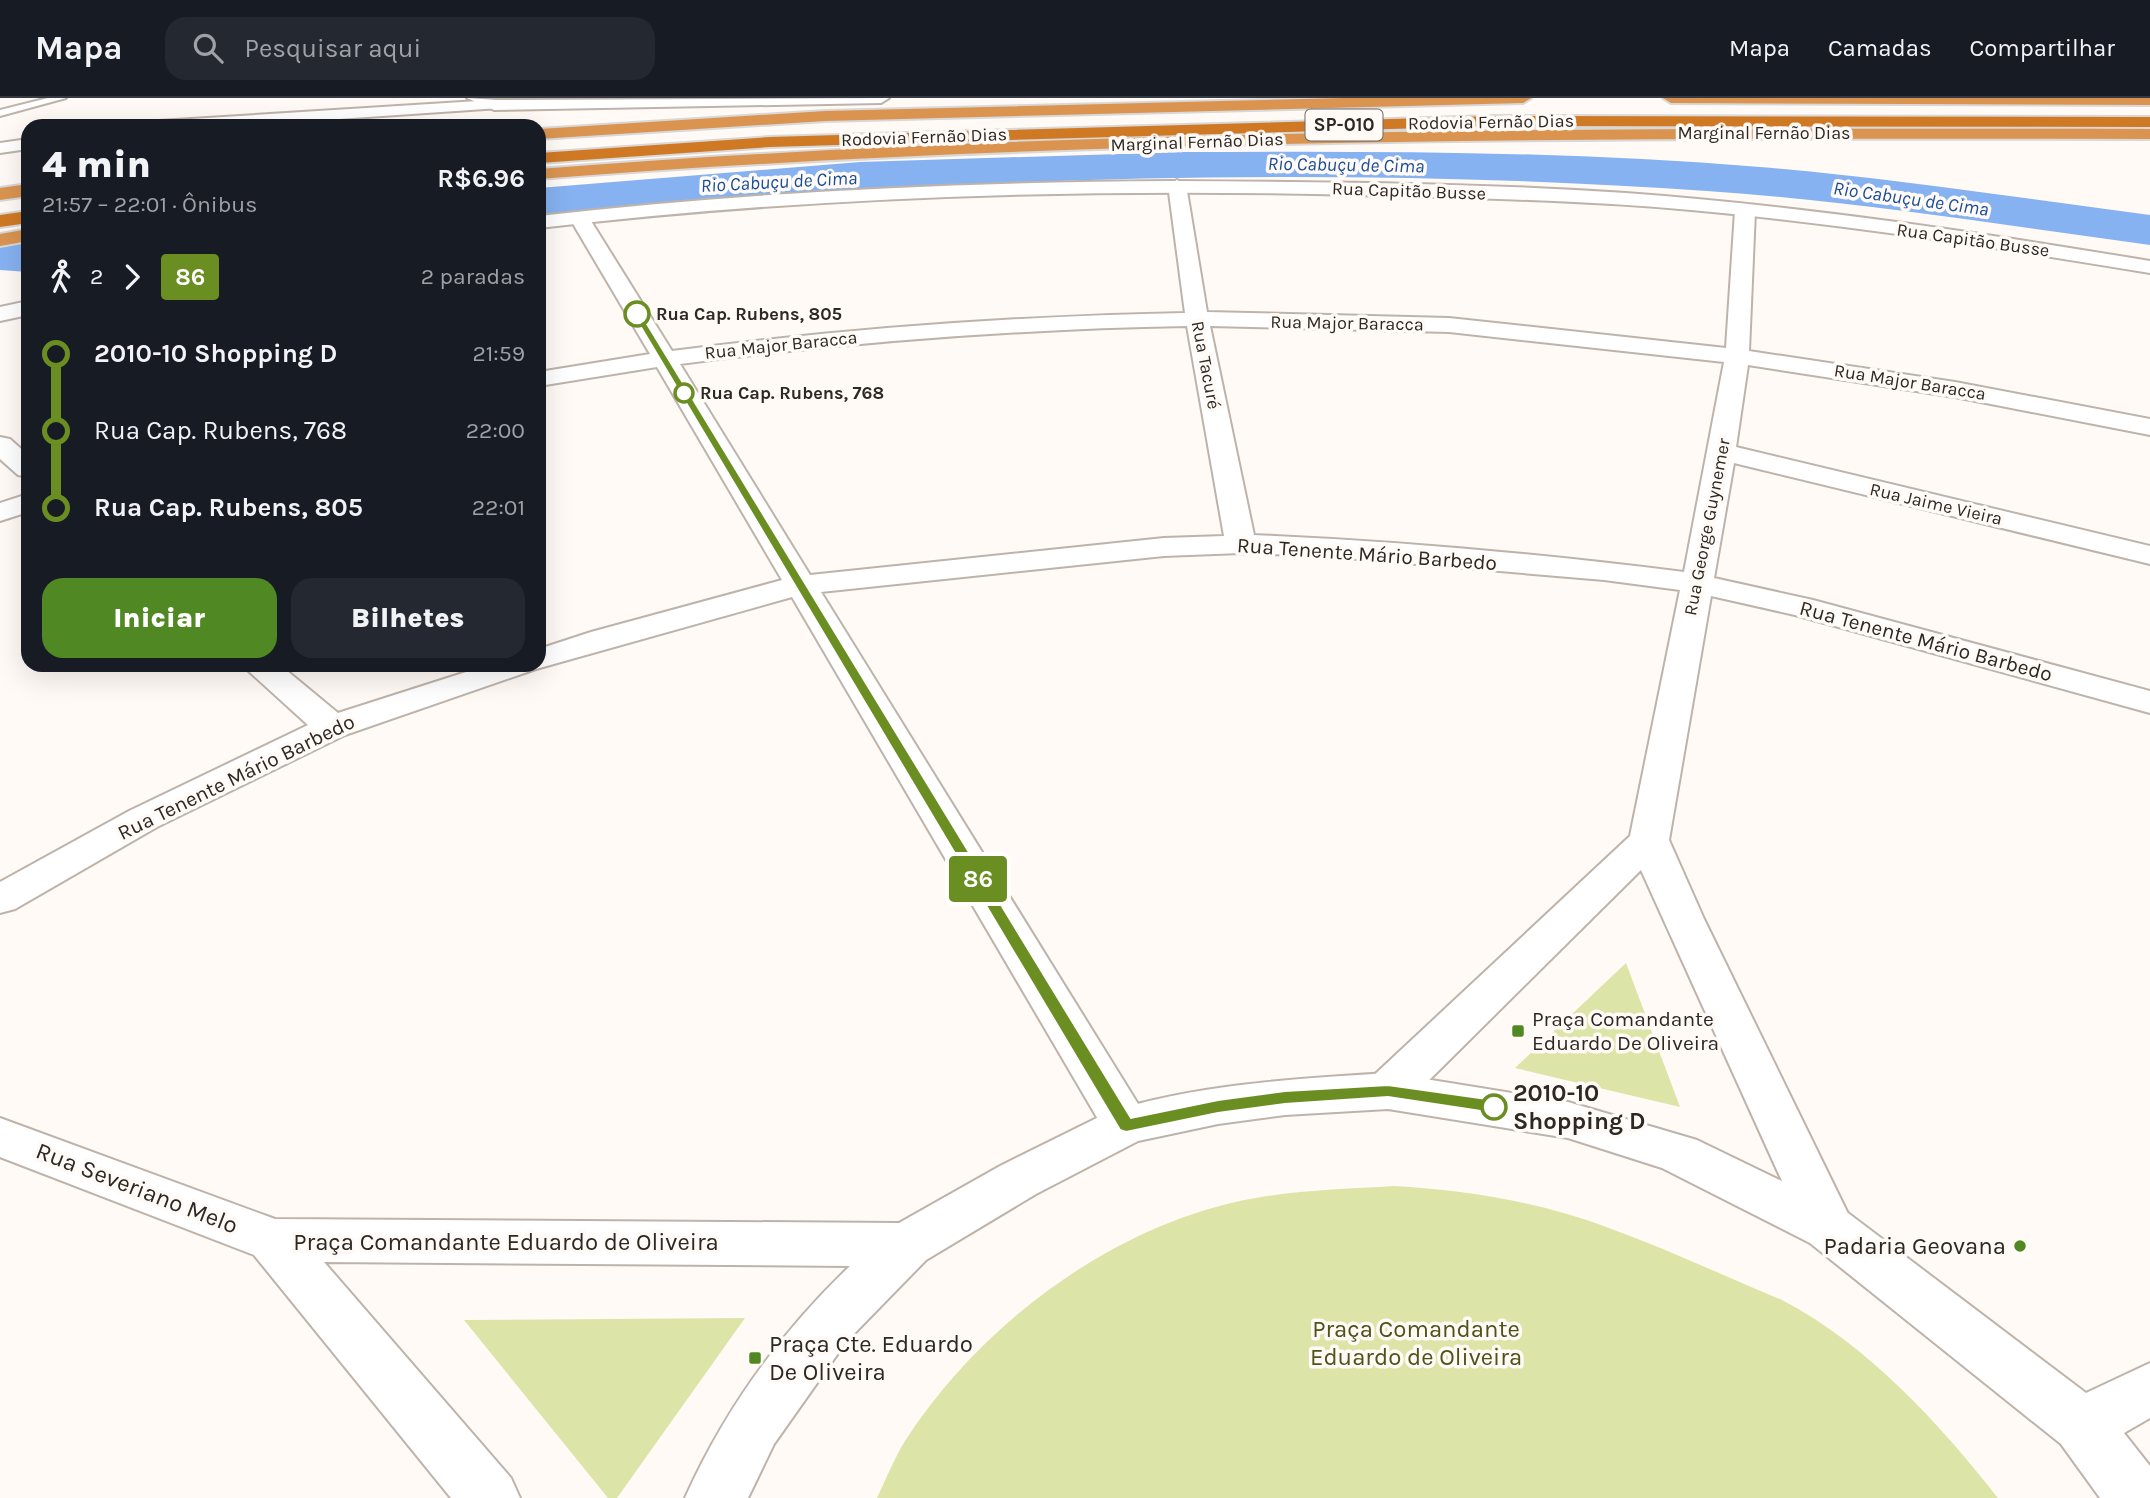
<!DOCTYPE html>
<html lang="pt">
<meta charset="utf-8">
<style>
:root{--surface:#171b24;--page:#242831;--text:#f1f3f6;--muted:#9ea1a6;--line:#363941;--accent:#508924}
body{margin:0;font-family:Karla,sans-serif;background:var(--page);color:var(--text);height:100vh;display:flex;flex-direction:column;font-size:26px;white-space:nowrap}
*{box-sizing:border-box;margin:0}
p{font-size:23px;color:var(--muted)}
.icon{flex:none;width:38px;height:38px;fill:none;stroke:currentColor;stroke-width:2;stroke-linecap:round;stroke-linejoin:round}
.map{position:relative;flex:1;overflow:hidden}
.drawer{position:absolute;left:21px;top:21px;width:525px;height:553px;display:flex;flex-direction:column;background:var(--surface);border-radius:21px;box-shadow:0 7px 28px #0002}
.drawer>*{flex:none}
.badge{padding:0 14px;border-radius:5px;font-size:24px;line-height:46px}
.map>.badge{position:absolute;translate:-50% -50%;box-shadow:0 0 0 4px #fff}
.legs{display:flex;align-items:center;gap:10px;height:77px;padding:0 21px;font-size:23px}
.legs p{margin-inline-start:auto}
.summary{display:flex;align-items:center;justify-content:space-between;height:119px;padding:0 21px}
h1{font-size:38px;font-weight:800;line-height:52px}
.button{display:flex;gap:14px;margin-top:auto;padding:14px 21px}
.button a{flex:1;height:80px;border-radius:21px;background:var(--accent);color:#fff;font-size:28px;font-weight:800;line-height:80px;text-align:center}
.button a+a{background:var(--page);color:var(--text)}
ul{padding:0 21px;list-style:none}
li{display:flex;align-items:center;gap:24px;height:77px;font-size:26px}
li i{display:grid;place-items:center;width:10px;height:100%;margin:0 9px;background:currentColor}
li i::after{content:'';width:18px;height:18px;margin:-9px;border:5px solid;border-radius:50%;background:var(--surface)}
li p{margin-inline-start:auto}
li:first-child i{background:linear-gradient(#0000 50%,currentColor 0)}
li:last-child i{background:linear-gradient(currentColor 50%,#0000 0)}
header{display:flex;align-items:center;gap:42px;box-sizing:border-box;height:98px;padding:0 35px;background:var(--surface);border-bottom:2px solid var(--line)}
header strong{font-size:33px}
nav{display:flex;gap:38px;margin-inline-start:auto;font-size:24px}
.search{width:490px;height:63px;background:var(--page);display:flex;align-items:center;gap:18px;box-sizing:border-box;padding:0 24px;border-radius:21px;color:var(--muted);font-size:26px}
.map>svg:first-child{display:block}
.green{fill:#dde4a8}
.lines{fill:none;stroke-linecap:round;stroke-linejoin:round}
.river{fill:#86b2f1;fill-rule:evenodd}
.service-casing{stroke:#beb3aa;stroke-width:4}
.minor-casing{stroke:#beb3aa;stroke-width:4}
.tertiary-casing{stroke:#beb3aa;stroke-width:4}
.trunk-casing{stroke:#d9d8d8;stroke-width:4}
.motorway-casing{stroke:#d9d8d8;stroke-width:4}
.service{fill:#fff;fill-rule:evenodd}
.minor{fill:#fff;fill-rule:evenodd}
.tertiary{fill:#fff;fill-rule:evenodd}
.trunk{fill:#da9450;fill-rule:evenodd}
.motorway{fill:#d07924;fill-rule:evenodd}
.line-1{fill:#6b8e23;stroke:#fff;stroke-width:2}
.stop-1-dot{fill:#fff;stroke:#6b8e23;stroke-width:3.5}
.poi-dot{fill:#508924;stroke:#fffaf6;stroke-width:2.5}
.labels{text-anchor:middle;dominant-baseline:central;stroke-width:7;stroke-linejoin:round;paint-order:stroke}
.far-street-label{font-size:18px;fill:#2c2824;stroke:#fffaf6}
.far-stop-label{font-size:18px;font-weight:bold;fill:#2c2824;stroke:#fffaf6;text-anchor:start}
.shield{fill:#fffaf6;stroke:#6b6763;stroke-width:2}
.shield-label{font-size:19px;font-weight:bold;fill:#2c2824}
.far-water-label{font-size:19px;font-style:italic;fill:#184d97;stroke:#fffaf6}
.street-label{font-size:21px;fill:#2c2824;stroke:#fffaf6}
.poi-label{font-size:21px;fill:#2c2824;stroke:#fffaf6;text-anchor:start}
.near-stop-label{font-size:24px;font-weight:bold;fill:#2c2824;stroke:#fffaf6;text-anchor:start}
.near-street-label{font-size:24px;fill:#2c2824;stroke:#fffaf6}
.near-poi-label{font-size:24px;fill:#2c2824;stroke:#fffaf6;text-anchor:end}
.near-park-label{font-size:24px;fill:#4f5318;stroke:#fffaf6}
</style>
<header>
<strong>Mapa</strong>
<div class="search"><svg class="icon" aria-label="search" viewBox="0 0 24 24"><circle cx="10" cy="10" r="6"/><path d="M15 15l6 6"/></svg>Pesquisar aqui</div>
<nav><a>Mapa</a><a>Camadas</a><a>Compartilhar</a></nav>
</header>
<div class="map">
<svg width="2150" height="1400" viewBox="0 0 2150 1400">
<rect width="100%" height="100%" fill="#fffaf6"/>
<g class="green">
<polygon points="1626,865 1680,1009 1515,970"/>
<path d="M1394 1088C1466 1092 1541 1104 1609 1130 1667 1151 1724 1178 1782 1202 1868 1247 1938 1324 1998 1400H877C886 1381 894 1361 905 1343 980 1226 1113 1127 1250 1101 1297 1092 1346 1091 1394 1088Z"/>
<polygon points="745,1220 617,1400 608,1400 464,1222"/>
</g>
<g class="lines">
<g class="river">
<path d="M1183 54C1375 53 1569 53 1760 69 1891 80 2020 100 2150 117V147C2003 127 1855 103 1707 93 1318 66 926 80 539 118V90L860 64Z"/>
<polygon points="0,140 28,142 28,174 0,172"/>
</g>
<defs>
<polygon id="service" points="48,0 66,0 0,18 0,12"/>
<g id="minor">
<polygon points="494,2 500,4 502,7 500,10 237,28 151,28 159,23"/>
<polygon points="28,41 28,51 0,55 0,45"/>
<path d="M1177 82 1186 87 1207 214 1449 220 1726 250 1735 113 1745 107 1755 113 1749 253 1955 284 2150 321V337L1955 299 1748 267 1736 349 2150 448V466L1734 365 1714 480 1813 502 2150 593V615L1795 517 1711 498 1669 742 1704 821 1855 1130 1848 1145 1829 1151 1810 1145 1641 772 1405 1006 1388 1011 1371 1006 1364 993 1371 980 1630 738 1680 492 1604 482 1322 458 1241 455 1164 458 821 494 1143 1014 1151 1027 1143 1040 1126 1046 1109 1040 792 499 536 571 345 637 157 729 15 811 0 815V784L129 713 308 627 242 567H280L338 615 488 567H539V551L591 534 782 482 657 269 539 288V274L650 256 569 119 572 115H586L672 253C842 231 1013 218 1185 215L1168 87ZM1187 228 1224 438 1164 440 810 477 680 266C849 244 1017 231 1187 228ZM1210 228 1449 234 1724 264 1684 474C1542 456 1398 443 1254 437Z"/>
<polygon points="0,339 10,341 28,357 28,379 18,377 0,361"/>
<polygon points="28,396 28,414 0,423 0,405"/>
</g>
<g id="tertiary">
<polygon points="467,0 496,2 889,0 881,5 494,12"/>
<path d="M1172 83C1323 84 1475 85 1626 95 1802 108 1976 134 2150 163V175C1998 150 1845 126 1691 112 1580 102 1469 100 1358 97 1084 90 812 98 539 130V118C750 94 960 84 1172 83Z"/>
<polygon points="28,203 28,217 0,223 0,209"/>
<path d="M1388 975 1568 1004 1697 1042 1848 1115 2086 1295 2150 1265V1320L2124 1335 2150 1368V1400H2100L2061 1346 1810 1145 1662 1070 1568 1040 1388 1011 1285 1017 1218 1026 1138 1043 1036 1096 926 1162 846 1244 774 1346 748 1400H685C725 1311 780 1235 850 1168L324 1164 511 1380 520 1400H451L254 1157 0 1059V1020L275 1121 899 1125 1000 1068 1109 1014C1199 986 1294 981 1388 975Z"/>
</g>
<g id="trunk">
<polygon points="1342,0 1531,0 1523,5 825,23 539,41 539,31 825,13"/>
<polygon points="1663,0 2150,0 2150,7 1671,5"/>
<path d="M2150 31V41C1613 40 1075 39 539 81V71C1075 29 1613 30 2150 31Z"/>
<polygon points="28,86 28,98 0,102 0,90"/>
<polygon points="28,131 28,143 0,148 0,136"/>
</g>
<g id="motorway">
<polygon points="1494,18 2150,19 2150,29 1494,28 770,49 539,65 539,55 770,39"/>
<polygon points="28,113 28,125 0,129 0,117"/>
</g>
</defs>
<use href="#service" class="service-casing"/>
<use href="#minor" class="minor-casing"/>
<use href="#tertiary" class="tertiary-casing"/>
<use href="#trunk" class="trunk-casing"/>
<use href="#motorway" class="motorway-casing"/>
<use href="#service" class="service"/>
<use href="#minor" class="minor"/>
<use href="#tertiary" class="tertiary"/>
<use href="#trunk" class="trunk"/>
<use href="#motorway" class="motorway"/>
</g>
<polygon class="line-1" points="637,213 641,216 1131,1020 1218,1002 1285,993 1388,987 1494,1002 1501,1004 1503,1009 1501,1013 1494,1015 1388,999 1285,1006 1218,1015 1126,1034 1120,1032 633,216"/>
<g class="stop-1-dot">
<circle cx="637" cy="216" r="12"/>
<circle cx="684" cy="295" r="9"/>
<circle cx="1494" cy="1009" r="12"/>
</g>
<g class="poi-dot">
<rect x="1511" y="926" width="14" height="14" rx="3.5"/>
<circle cx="2020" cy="1148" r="7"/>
<rect x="748" y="1253" width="14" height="14" rx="3.5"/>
</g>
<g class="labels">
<g class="far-street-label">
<text transform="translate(1491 24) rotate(-1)">Rodovia Fernão Dias</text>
<text x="1764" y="35">Marginal Fernão Dias</text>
<text transform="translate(924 39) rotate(-2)">Rodovia Fernão Dias</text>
<text transform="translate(1197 44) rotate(-2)">Marginal Fernão Dias</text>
<text transform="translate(1409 93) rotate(2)">Rua Capitão Busse</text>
<text transform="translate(1973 142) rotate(8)">Rua Capitão Busse</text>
<text transform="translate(1347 225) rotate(1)">Rua Major Baracca</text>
<text transform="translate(781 247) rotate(-6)">Rua Major Baracca</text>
<text transform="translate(1206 267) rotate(79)">Rua Tacuré</text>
<text transform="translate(1910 284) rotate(9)">Rua Major Baracca</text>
<text transform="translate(1936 406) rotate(13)">Rua Jaime Vieira</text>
<text transform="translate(1707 429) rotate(-79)">Rua George Guynemer</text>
</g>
<g class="far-stop-label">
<text x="656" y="216">Rua Cap. Rubens, 805</text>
<text x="700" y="295">Rua Cap. Rubens, 768</text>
</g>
<rect class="shield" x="1305.5" y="11.5" width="77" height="31" rx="5"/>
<g class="shield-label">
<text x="1344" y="27">SP-010</text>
</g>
<g class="far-water-label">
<text transform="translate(1346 67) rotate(1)">Rio Cabuçu de Cima</text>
<text transform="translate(779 84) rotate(-3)">Rio Cabuçu de Cima</text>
<text transform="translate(1911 101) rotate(8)">Rio Cabuçu de Cima</text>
</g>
<g class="street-label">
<text transform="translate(1367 456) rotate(4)">Rua Tenente Mário Barbedo</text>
<text transform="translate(1926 543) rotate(15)">Rua Tenente Mário Barbedo</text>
<text transform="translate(236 679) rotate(-26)">Rua Tenente Mário Barbedo</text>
</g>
<g class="poi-label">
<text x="1532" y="921">Praça Comandante<tspan x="1532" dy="24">Eduardo De Oliveira</tspan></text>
</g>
<g class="near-stop-label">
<text x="1513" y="995">2010-10<tspan x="1513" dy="28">Shopping D</tspan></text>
</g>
<g class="near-street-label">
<text transform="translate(137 1090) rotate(21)">Rua Severiano Melo</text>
<text x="506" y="1144">Praça Comandante Eduardo de Oliveira</text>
</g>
<g class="near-poi-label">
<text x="2006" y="1148">Padaria Geovana</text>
<text x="769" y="1246" text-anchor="start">Praça Cte. Eduardo<tspan x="769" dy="28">De Oliveira</tspan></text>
</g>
<g class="near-park-label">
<text x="1416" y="1231">Praça Comandante<tspan x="1416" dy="28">Eduardo de Oliveira</tspan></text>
</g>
</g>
</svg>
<b class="badge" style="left:978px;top:781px;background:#6b8e23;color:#fff">86</b>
<section class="drawer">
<div class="summary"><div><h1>4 min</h1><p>21:57 – 22:01 · Ônibus</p></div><b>R$6.96</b></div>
<div class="legs"><svg class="icon" aria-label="walk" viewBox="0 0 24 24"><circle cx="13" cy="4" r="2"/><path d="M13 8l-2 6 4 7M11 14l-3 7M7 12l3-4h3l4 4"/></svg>2<svg class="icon" aria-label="forward" viewBox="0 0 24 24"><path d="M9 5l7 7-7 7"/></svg><b class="badge" style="background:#6b8e23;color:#fff">86</b><p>2 paradas</p></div>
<ul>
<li><i style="color:#6b8e23"></i><b>2010-10 Shopping D</b><p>21:59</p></li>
<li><i style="color:#6b8e23"></i><span>Rua Cap. Rubens, 768</span><p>22:00</p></li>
<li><i style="color:#6b8e23"></i><b>Rua Cap. Rubens, 805</b><p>22:01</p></li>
</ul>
<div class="button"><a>Iniciar</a><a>Bilhetes</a></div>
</section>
</div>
